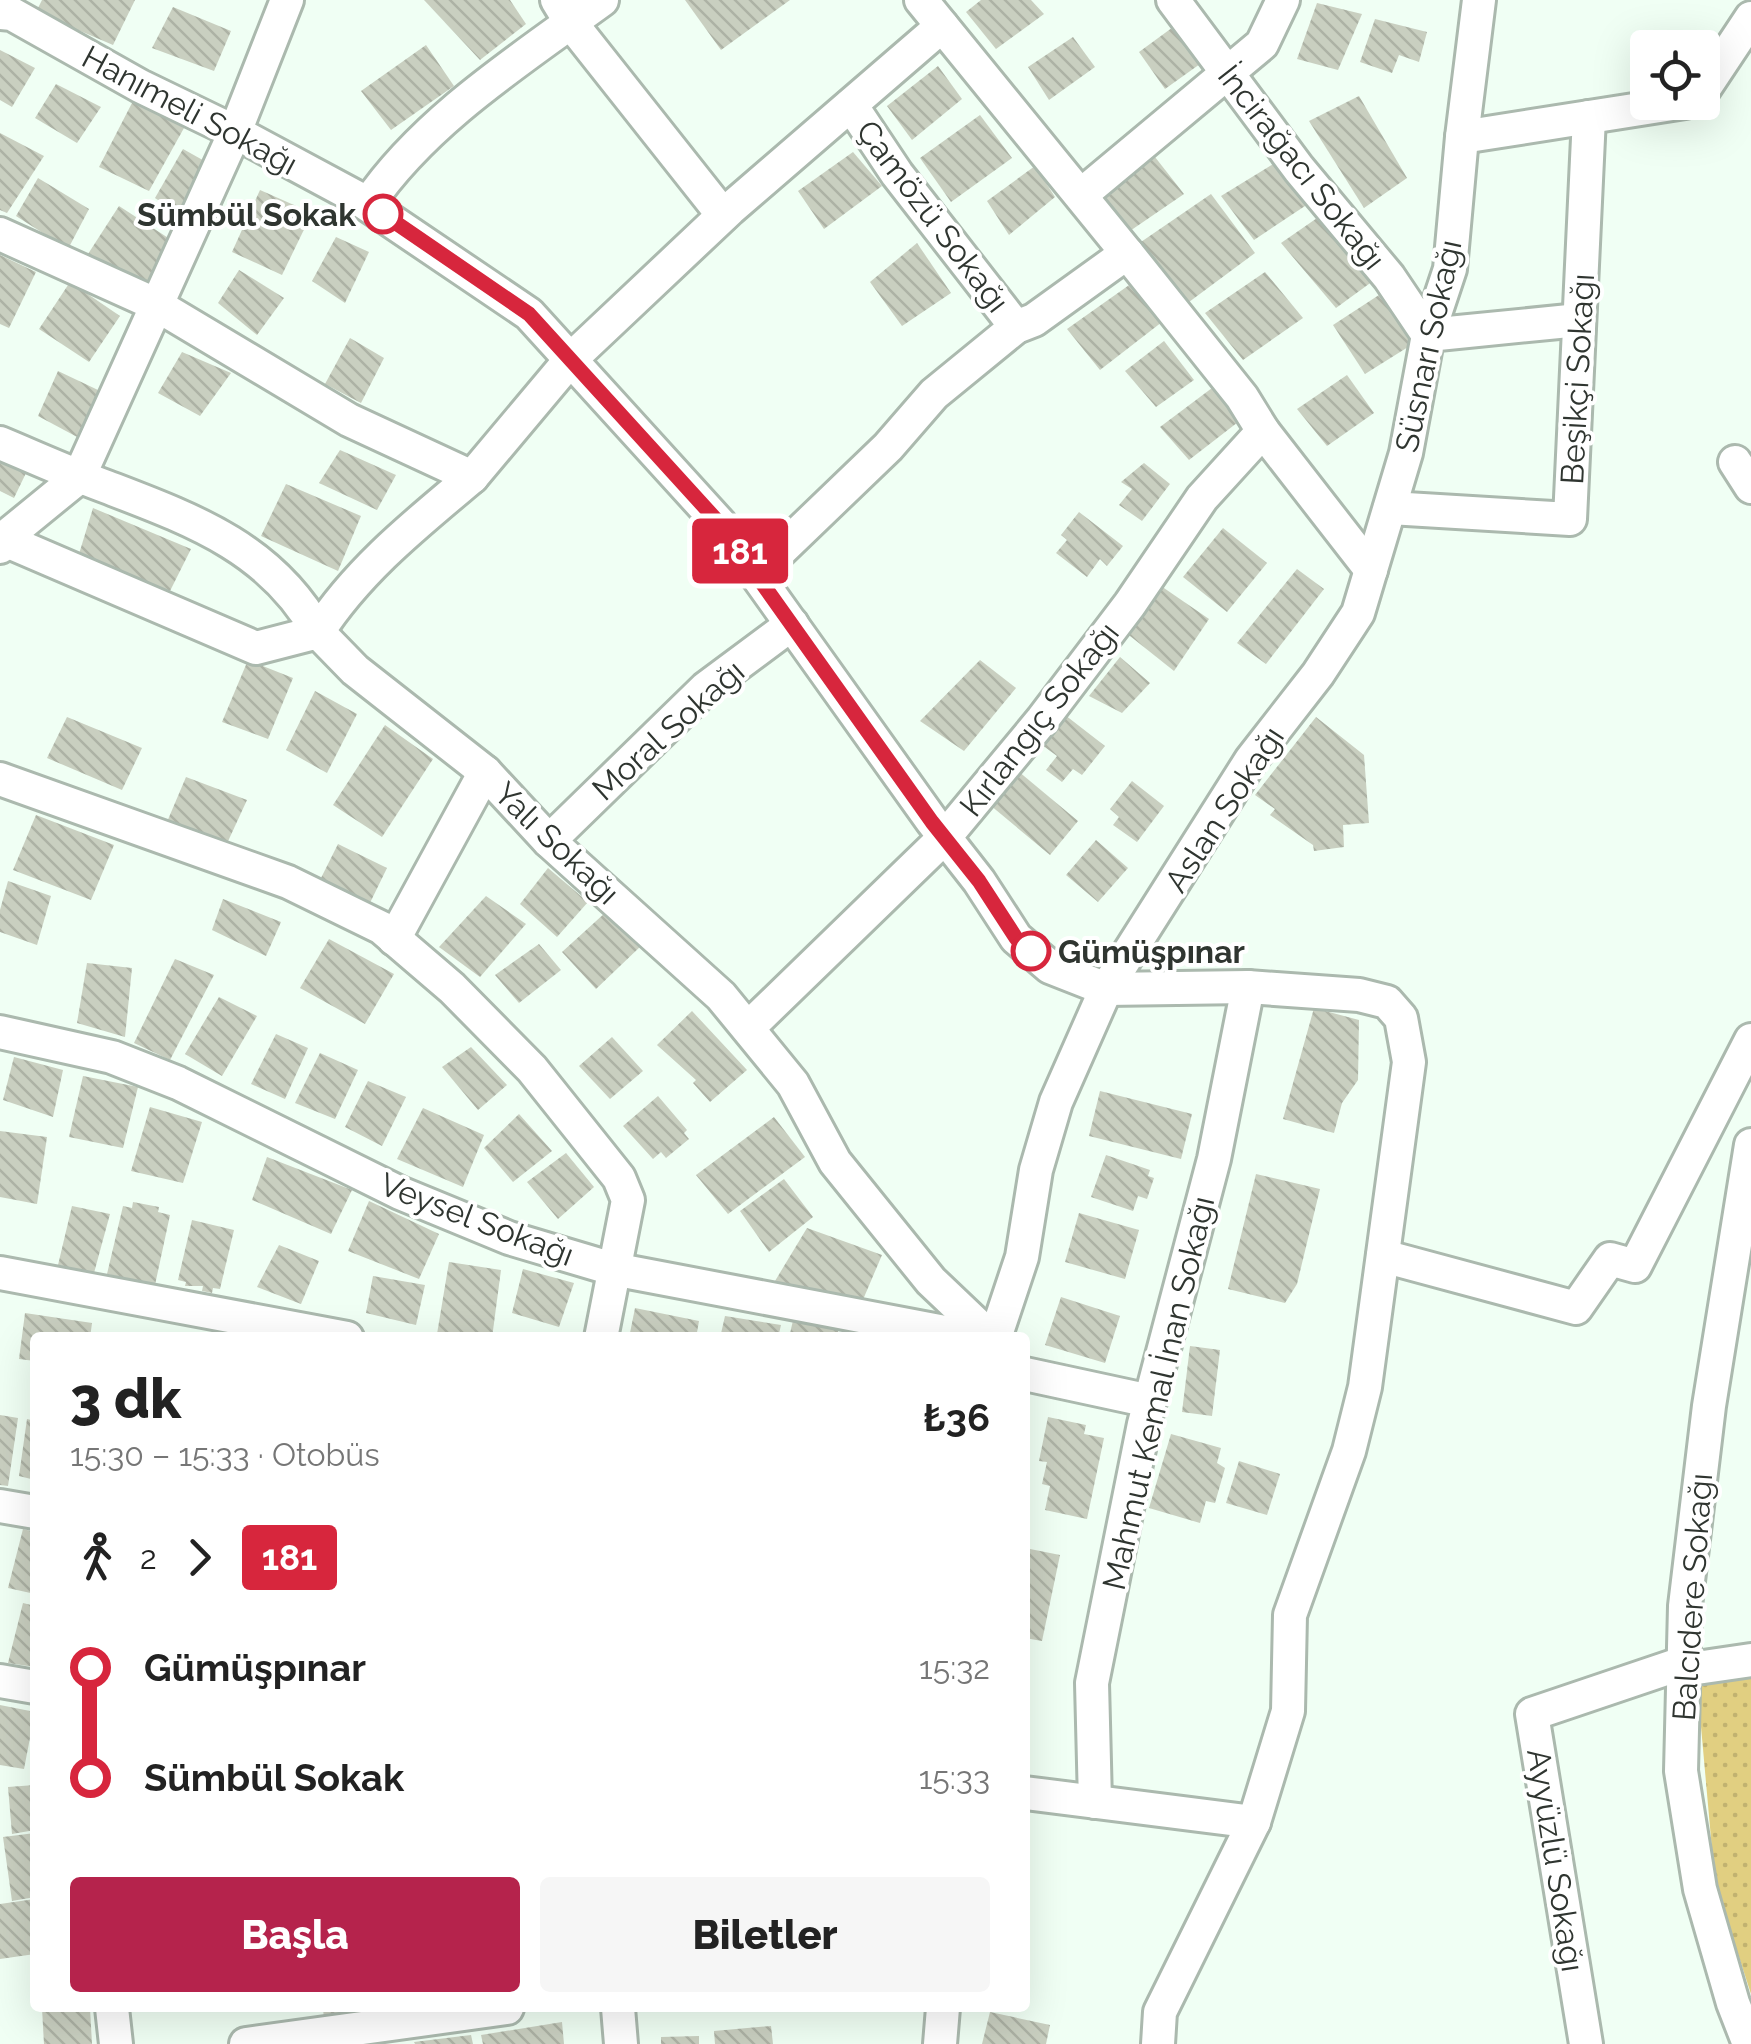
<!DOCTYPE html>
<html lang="tr">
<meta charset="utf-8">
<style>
:root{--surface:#fff;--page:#f6f6f6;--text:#222;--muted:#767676;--accent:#b5234c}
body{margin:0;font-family:Raleway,sans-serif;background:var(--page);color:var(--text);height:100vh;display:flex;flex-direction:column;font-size:38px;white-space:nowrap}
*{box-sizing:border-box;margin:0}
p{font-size:32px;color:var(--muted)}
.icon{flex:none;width:55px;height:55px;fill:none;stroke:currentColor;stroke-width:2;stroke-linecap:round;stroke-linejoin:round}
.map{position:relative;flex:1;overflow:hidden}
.panel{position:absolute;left:30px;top:1332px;width:1000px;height:680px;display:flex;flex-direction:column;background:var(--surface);border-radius:10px;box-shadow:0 10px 40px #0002}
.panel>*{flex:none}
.badge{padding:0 20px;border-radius:8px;font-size:35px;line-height:65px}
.fabs{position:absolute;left:1630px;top:30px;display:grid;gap:20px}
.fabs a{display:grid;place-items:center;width:90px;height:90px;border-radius:10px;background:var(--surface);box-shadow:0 10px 40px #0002;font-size:50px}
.map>.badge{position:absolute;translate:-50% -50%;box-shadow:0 0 0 5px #fff}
.legs{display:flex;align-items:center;gap:15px;height:110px;padding:0 40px;font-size:32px}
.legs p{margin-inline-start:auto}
.headline{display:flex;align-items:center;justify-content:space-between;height:170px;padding:0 40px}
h1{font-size:55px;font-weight:800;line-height:75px}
.primary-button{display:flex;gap:20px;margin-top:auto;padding:20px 40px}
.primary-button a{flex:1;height:115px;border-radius:10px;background:var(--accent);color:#fff;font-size:40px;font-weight:800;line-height:115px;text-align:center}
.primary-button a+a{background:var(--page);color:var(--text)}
ul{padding:0 40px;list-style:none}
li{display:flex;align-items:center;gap:35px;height:110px;font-size:38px}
li i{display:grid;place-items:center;width:15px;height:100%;margin:0 12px;background:currentColor}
li i::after{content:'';width:25px;height:25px;margin:-12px;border:8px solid;border-radius:50%;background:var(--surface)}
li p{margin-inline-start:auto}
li:first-child i{background:linear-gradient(#0000 50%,currentColor 0)}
li:last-child i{background:linear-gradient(currentColor 50%,#0000 0)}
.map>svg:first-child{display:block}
.park{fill:url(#park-dots)}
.building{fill:url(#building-back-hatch)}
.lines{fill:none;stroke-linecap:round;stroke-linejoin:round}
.minor-casing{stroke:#abb9ae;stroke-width:38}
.minor{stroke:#fff;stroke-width:32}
.line-1-casing{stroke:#fff;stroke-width:22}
.line-1{stroke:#d7263d;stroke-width:15}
.stop-1-dot{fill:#fff;stroke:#d7263d;stroke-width:5}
.labels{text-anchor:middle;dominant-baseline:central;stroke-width:8;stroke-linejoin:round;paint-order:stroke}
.street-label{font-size:32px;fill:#2f3530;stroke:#fff}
.stop-label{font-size:32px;font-weight:bold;fill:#2f3530;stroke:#fff;text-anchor:end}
</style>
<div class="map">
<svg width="1751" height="2044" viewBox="0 0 1751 2044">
<defs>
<pattern id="park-dots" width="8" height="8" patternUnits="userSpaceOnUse" patternTransform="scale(2.5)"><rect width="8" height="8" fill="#e1cf81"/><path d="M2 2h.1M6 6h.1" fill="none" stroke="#c1b270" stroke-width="1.8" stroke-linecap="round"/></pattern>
<pattern id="building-back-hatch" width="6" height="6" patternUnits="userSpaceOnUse" patternTransform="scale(2.5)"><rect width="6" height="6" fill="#c9cfc0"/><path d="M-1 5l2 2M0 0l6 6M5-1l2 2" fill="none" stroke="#adb2a5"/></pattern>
</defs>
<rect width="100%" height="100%" fill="#f0fff4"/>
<polygon class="park" points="1751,1672 1751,1994 1715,1883 1698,1693 1702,1683"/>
<g class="building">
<polygon points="42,0 135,0 113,45 36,12"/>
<polygon points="424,0 510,0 526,24 480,60"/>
<polygon points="685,0 790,0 721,50"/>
<polygon points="981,0 1031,0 1044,14 996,49 966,12"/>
<polygon points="1317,3 1362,14 1338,70 1297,59"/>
<polygon points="173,7 231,31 214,71 152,48"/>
<polygon points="1375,19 1427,32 1419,62 1399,55 1392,73 1360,62"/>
<polygon points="1180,22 1207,59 1165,89 1139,52"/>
<polygon points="1073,37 1095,67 1049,100 1028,67"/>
<polygon points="426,45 454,86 391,130 361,91"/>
<polygon points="0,50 35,68 12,107 0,100"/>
<polygon points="938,66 962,99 912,140 887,106"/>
<polygon points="56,84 101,107 77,143 35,118"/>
<polygon points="1359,96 1407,178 1364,208 1309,121"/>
<polygon points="133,101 184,128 149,191 99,167"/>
<polygon points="980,115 1012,158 951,202 920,158"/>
<polygon points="0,133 44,156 7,213 0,210"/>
<polygon points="183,149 217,168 190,221 155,198"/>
<polygon points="853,152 882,186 824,229 798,191"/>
<polygon points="1155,157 1184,194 1127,233 1097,198"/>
<polygon points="1278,161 1308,204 1254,240 1221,196"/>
<polygon points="1035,166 1055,197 1009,235 987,201"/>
<polygon points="38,178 89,209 68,249 16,216"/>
<polygon points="260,190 312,213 282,275 232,252"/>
<polygon points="1211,194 1255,253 1185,305 1138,244"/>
<polygon points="119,206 176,243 150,290 88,254"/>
<polygon points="1320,216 1373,281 1336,308 1281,243"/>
<polygon points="336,237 369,252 345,303 312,281"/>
<polygon points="917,243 951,293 902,326 870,282"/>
<polygon points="0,255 36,272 9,328 0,324"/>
<polygon points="239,270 284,298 257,335 218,303"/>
<polygon points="1265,272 1303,318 1243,360 1205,313"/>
<polygon points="70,282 120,316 89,362 39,329"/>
<polygon points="1132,283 1162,322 1100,370 1067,329"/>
<polygon points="1382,293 1416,342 1365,374 1333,325"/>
<polygon points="350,338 384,358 361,403 325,384"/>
<polygon points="1164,341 1194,380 1156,407 1125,371"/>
<polygon points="182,352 231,373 200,416 158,393"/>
<polygon points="58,371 98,390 79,438 38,416"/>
<polygon points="1347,375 1374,413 1327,446 1297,409"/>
<polygon points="1212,388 1242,419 1189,460 1160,427"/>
<polygon points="340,450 396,475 377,510 319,483"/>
<polygon points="0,461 26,473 14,498 0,491"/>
<polygon points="1144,463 1170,484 1142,521 1119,505 1132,489 1121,482"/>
<polygon points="286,484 361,516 338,571 261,536"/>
<polygon points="93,508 191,549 170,591 79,554"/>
<polygon points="1079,512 1123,546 1107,566 1100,559 1087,577 1056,553 1067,540 1061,535"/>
<polygon points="1223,528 1267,563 1227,612 1183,577"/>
<polygon points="1297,569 1324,589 1266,664 1237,643"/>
<polygon points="1161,586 1209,619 1174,671 1125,632"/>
<polygon points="1120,657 1150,683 1122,713 1089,696"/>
<polygon points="248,660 293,678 268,739 222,722"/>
<polygon points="980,660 1016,688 964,751 920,721"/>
<polygon points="315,691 357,714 327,773 286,750"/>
<polygon points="1065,715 1105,746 1082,775 1073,769 1062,782 1046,770 1057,756 1042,745"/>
<polygon points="67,717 142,748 122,790 47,758"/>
<polygon points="1316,717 1364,755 1369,823 1343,825 1344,847 1314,851 1313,845 1270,815 1275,809 1255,795"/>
<polygon points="385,725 433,759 382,837 333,805"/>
<polygon points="1018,771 1078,821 1050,855 990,805"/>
<polygon points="186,777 247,800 224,850 164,829"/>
<polygon points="1132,781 1164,806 1137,842 1113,825 1119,817 1110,809"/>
<polygon points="36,815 114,845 91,900 13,870"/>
<polygon points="1096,840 1128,868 1098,902 1066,875"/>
<polygon points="338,844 387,868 367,909 318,884"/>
<polygon points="548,868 588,902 557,937 520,904"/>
<polygon points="8,881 51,896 37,945 0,932 0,910"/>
<polygon points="486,896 526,924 480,977 439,947"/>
<polygon points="223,899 281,922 266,956 212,930"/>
<polygon points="606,912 642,945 596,989 562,952"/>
<polygon points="329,939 394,974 365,1024 300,988"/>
<polygon points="539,944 561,970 519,1003 495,975"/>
<polygon points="175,959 214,975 170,1060 134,1043"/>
<polygon points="87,963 132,968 125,1037 77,1023"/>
<polygon points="219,997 257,1016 222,1076 185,1054"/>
<polygon points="1314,1008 1359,1020 1358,1080 1342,1103 1334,1133 1283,1119"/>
<polygon points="692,1011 747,1070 710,1102 693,1083 696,1080 657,1045"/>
<polygon points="276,1034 308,1048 285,1099 251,1084"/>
<polygon points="612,1037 643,1071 610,1099 579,1066"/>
<polygon points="471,1047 507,1085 478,1110 442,1067"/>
<polygon points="320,1053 358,1070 335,1119 295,1103"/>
<polygon points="14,1057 63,1070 53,1117 3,1100"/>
<polygon points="83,1076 138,1087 123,1148 69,1137"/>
<polygon points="368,1081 406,1097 382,1146 345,1127"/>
<polygon points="1100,1091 1192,1114 1181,1159 1089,1136"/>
<polygon points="658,1096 687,1130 684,1133 689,1139 666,1158 661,1152 653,1159 623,1126"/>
<polygon points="150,1107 202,1122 183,1183 131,1171"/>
<polygon points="423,1108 484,1135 463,1187 397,1159"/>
<polygon points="519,1114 552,1151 513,1182 484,1148"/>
<polygon points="774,1117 805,1157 728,1214 696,1175"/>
<polygon points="0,1131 47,1137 37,1204 0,1197"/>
<polygon points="566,1153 594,1187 558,1219 527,1182"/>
<polygon points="1106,1155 1150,1170 1148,1176 1154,1178 1147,1199 1138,1196 1133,1211 1091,1197"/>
<polygon points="267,1157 352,1190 331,1234 252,1200"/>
<polygon points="1256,1174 1320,1189 1297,1284 1285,1303 1228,1289"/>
<polygon points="784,1179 813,1217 769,1252 740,1211"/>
<polygon points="369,1201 439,1234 419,1279 348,1251"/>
<polygon points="133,1202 159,1207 158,1212 170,1215 155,1285 107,1274 123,1206 132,1208"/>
<polygon points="72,1206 110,1214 94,1273 58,1265"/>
<polygon points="1079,1213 1139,1230 1125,1279 1065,1262"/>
<polygon points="192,1220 234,1230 220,1289 213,1288 212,1293 202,1291 203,1286 185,1286 186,1282 178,1280"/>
<polygon points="807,1228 882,1255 862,1302 775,1281"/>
<polygon points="279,1245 319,1261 301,1304 257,1287"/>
<polygon points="449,1262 501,1270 492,1338 437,1334"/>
<polygon points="523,1269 574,1283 559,1327 512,1313"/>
<polygon points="373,1276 425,1285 416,1325 366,1313"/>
<polygon points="1061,1297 1120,1316 1105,1363 1045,1345"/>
<polygon points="635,1308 699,1321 696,1338 629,1338"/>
<polygon points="25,1313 92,1323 90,1338 35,1338 35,1361 19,1359"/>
<polygon points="725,1316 781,1325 778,1338 720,1338"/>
<polygon points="794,1316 840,1325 836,1338 789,1338"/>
<polygon points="1190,1346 1220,1350 1212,1416 1182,1412"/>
<polygon points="0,1415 18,1418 8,1486 0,1485"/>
<polygon points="1048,1417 1086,1425 1084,1434 1104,1438 1087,1519 1045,1510 1050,1486 1042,1484 1047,1462 1039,1461"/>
<polygon points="27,1419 35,1421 35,1480 19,1476"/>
<polygon points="1171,1434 1221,1448 1217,1463 1225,1468 1215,1503 1206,1501 1200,1523 1149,1508"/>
<polygon points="1239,1461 1280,1474 1267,1515 1226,1503"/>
<polygon points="23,1529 35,1532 35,1594 8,1588"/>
<polygon points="1025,1548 1060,1555 1042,1641 1025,1638"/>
<polygon points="23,1603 35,1606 35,1667 8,1663"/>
<polygon points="0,1705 35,1712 24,1769 0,1765"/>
<polygon points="35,1785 35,1830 12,1834 8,1787"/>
<polygon points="35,1833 35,1897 12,1901 3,1837"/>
<polygon points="35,1899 35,1954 0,1959 0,1904"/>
<polygon points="42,2008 90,2008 92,2044 44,2044"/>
<polygon points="323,2008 382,2008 382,2012 324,2020"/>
<polygon points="990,2012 1050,2025 1046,2044 982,2044"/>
<polygon points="562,2022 564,2044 483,2044 481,2035"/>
<polygon points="771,2026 773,2044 715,2044 714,2031"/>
<polygon points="471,2035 473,2044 415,2044 414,2042"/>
<polygon points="699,2036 699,2044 661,2044 661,2037"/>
</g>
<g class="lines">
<defs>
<g id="minor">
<polyline points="557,0 571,23 723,215"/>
<polyline points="921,0 1127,253"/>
<polyline points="1173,0 1299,169 1389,277 1428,335 1579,320"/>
<polyline points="0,13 12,14 140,86 235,132 356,197 529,314 720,524 932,821 979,881 1016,938 1050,967 1106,989 1248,987 1359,995 1387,1002 1401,1018 1409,1062 1365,1387 1349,1451 1290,1615 1288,1711 1254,1822"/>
<polyline points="1702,92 1751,18"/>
<polyline points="851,105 897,174 1016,327"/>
<polyline points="1462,137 1685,102"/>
<polyline points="1081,195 1262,44 1283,0"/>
<path d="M368 204C424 121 521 59 602 0"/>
<polyline points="0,234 155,304 349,420 472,477 571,359 730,209 942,26"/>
<path d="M0 443C36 458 71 474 107 487 193 520 271 548 318 632 358 570 416 524 472 477"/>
<polyline points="1735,462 1751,487"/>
<polyline points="1390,508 1570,519 1589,117"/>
<polyline points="0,538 256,648 318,632 355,670 485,772 549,841 721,996 793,1084 835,1162 931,1281 991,1338"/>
<polyline points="0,547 3,539 79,477 235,132 287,0"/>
<polyline points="757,573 888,447 934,394 1016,327 1034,320 1127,253 1242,397 1263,431 1371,570"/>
<polyline points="0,779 288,882 382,928 452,988 532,1069 619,1178 628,1200 601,1338"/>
<polyline points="549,841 706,688 792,624"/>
<polyline points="394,939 485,772"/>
<polyline points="748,1028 945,837 1042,720 1130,604 1202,498 1263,431"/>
<polyline points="0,1032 112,1057 178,1083 400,1193 509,1238 613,1269 976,1338"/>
<polyline points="1383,1256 1576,1308 1610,1259 1635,1266 1751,1040"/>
<polyline points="0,1273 347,1338"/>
<polyline points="995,1338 1022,1257 1036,1170 1056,1102 1106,989 1251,760 1318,674 1358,613 1406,453 1428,335 1450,269 1462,137 1479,0"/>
<polyline points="1025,1374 1150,1401"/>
<polyline points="0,1506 35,1512"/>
<polyline points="1683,1670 1751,1660"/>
<polyline points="0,1681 35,1687"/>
<polyline points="1025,1793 1254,1822 1160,2012 1158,2044"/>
<polyline points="1095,1802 1092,1683 1144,1424 1214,1159 1248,987"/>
<polyline points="112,2008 116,2044"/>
<polyline points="618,2008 621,2044"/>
<polyline points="246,2044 507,2008"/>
<polyline points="940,2044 943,2008"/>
<polyline points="1586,2044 1532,1714 1683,1663"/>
<polyline points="1749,2044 1733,2003 1700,1889 1681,1771 1685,1606 1709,1406 1751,1145"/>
</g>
</defs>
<use href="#minor" class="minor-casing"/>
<use href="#minor" class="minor"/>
</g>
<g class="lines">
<defs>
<polyline id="line-1" points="383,214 529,314 720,524 932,822 979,881 1016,938 1031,951"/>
</defs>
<use href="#line-1" class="line-1-casing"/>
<use href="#line-1" class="line-1"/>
</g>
<g class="stop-1-dot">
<circle cx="383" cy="214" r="18"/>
<circle cx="1031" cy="951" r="18"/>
</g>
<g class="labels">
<g class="street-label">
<text transform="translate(190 110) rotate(28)">Hanımeli Sokağı</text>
<text transform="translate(1302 167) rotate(52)">İncirağacı Sokağı</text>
<text transform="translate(933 216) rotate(53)">Çamözü Sokağı</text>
<text transform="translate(1428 346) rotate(-78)">Süsnarı Sokağı</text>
<text transform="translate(1577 379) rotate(-87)">Beşikçi Sokağı</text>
<text transform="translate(1039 719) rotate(-52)">Kırlangıç Sokağı</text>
<text transform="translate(668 730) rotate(-42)">Moral Sokağı</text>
<text transform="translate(1224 809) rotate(-57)">Aslan Sokağı</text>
<text transform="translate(557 843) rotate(44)">Yalı Sokağı</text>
<text transform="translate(477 1219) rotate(21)">Veysel Sokağı</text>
<text transform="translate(1158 1393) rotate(-77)">Mahmut Kemal İnan Sokağı</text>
<text transform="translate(1692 1597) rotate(-86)">Balcıdere Sokağı</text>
<text transform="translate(1556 1860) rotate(81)">Ayyüzlü Sokağı</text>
</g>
<g class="stop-label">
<text x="356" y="214">Sümbül Sokak</text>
<text x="1058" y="951" text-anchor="start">Gümüşpınar</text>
</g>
</g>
</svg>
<div class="fabs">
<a><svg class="icon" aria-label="locate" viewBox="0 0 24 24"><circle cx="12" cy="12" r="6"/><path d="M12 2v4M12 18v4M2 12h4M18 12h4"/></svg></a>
</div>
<b class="badge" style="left:740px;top:551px;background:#d7263d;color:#fff">181</b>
<section class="panel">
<div class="headline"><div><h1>3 dk</h1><p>15:30 – 15:33 · Otobüs</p></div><b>₺36</b></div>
<div class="legs"><svg class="icon" aria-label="walk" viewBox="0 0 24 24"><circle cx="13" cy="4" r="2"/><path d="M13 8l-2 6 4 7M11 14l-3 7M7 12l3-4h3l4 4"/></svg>2<svg class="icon" aria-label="forward" viewBox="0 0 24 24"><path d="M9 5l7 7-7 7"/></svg><b class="badge" style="background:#d7263d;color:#fff">181</b></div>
<ul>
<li><i style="color:#d7263d"></i><b>Gümüşpınar</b><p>15:32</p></li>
<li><i style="color:#d7263d"></i><b>Sümbül Sokak</b><p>15:33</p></li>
</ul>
<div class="primary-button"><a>Başla</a><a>Biletler</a></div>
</section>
</div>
